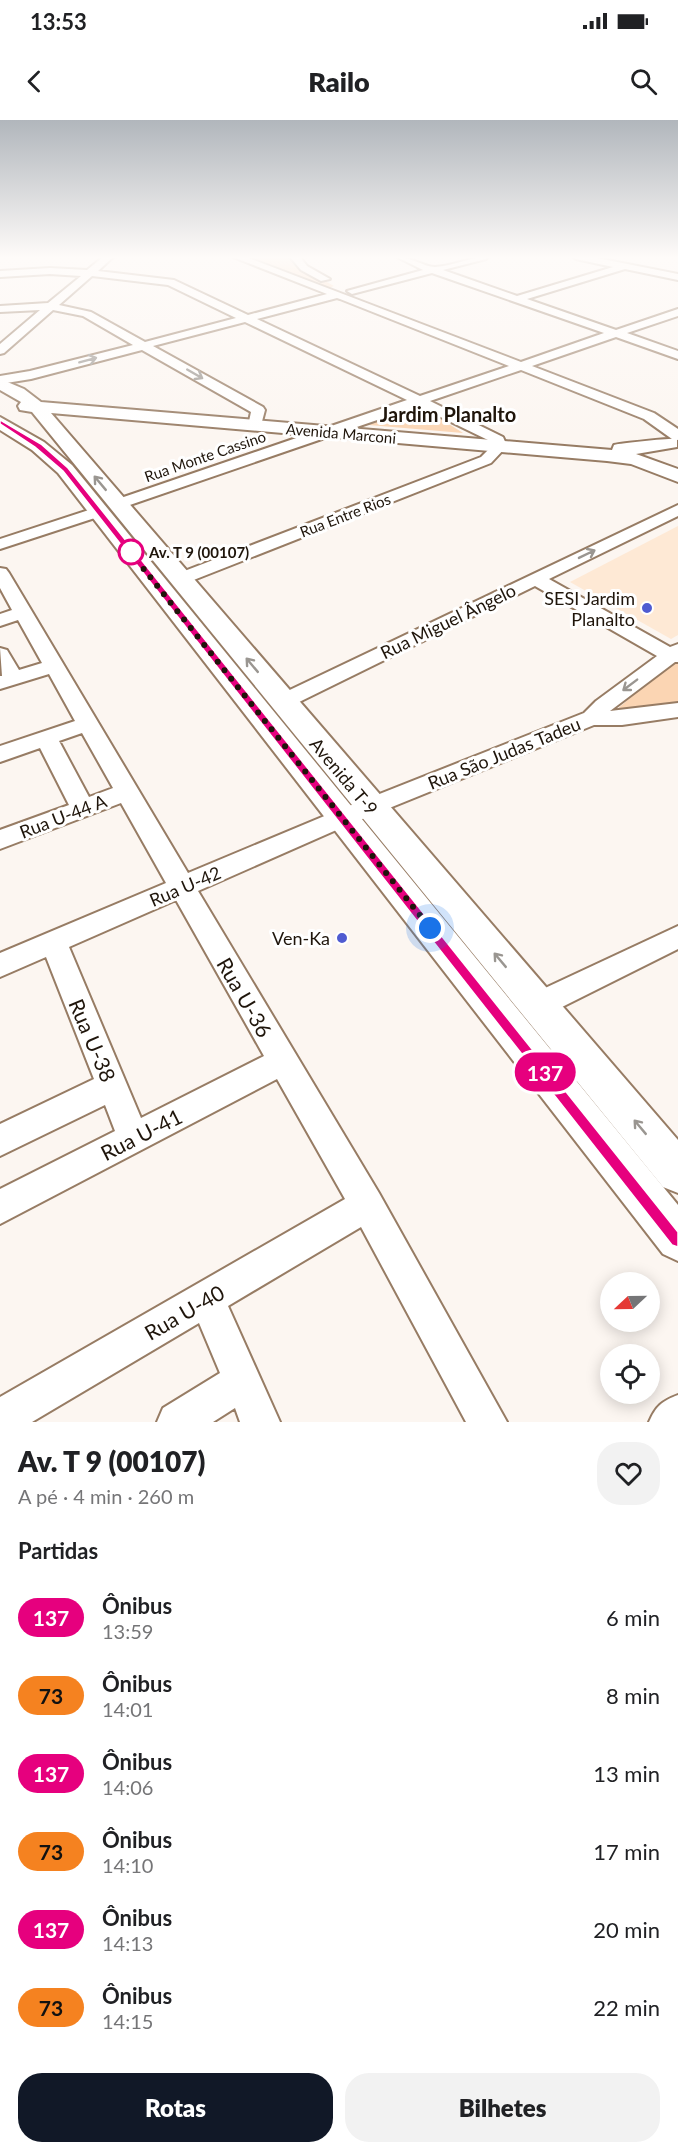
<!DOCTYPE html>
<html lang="pt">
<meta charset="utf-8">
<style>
:root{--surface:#fff;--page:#f2f2f2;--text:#202124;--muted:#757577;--accent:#111827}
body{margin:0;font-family:Lato,sans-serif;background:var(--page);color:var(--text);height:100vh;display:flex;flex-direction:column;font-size:22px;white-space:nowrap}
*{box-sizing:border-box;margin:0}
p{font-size:20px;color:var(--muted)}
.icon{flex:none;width:33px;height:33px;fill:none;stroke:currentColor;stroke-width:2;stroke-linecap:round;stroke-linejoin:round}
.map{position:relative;height:1302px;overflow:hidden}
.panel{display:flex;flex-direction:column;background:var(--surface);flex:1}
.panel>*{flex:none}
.badge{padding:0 12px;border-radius:20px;font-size:21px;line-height:39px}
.needle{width:39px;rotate:248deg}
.fabs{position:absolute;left:600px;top:1152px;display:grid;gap:12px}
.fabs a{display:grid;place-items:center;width:60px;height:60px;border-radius:50%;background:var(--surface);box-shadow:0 3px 15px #0003;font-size:30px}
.you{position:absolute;width:30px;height:30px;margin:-15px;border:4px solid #fff;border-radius:50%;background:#1a73e8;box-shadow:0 0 0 9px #1a73e833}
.map>.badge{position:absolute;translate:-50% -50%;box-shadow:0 0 0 3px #fff}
h2{padding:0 18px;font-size:22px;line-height:54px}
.round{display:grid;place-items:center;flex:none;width:63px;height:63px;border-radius:24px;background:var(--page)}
.overview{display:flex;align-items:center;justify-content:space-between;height:102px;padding:0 18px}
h1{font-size:28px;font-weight:800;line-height:45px}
.primary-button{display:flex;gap:12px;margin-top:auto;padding:12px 18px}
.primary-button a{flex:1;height:69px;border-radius:24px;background:var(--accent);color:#fff;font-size:24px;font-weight:800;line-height:69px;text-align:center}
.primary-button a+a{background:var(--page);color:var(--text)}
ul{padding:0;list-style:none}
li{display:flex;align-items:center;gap:18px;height:78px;padding:0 18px}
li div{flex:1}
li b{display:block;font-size:22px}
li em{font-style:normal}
li .badge{min-width:66px;font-weight:700;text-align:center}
.status{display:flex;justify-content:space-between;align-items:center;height:42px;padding:0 30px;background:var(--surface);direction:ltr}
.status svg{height:16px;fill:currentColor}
header{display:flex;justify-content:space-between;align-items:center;height:78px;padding:0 18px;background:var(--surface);font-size:27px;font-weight:800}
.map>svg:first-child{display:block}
.built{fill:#fee9d5}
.green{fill:#fbd5b3}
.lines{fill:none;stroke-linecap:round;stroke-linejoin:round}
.minor-casing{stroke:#977c64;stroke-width:4}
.major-casing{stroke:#977c64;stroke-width:4}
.minor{fill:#fff;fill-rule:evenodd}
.major{fill:#fff;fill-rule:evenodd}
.oneway{stroke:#9a9691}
.line{fill:#e6007e;stroke:#fff;stroke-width:1.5}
.walk{stroke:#1f150b;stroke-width:6;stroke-dasharray:0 10.8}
.stop-dot{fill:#fff;stroke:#e6007e;stroke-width:3}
.poi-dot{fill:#4f5bd1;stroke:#fff;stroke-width:2}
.labels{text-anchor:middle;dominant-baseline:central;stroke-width:6;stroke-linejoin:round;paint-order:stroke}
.far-street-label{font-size:15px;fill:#1f150b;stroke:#fff}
.far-stop-label{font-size:15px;font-weight:bold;fill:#1f150b;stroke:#fff;text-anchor:start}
.poi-label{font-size:18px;fill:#1f150b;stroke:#fff;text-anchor:end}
.street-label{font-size:18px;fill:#1f150b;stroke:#fff}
.far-district-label{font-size:20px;font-weight:bold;fill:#1f150b;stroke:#fff}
.near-street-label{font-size:21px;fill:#1f150b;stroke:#fff}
</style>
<div class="status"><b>13:53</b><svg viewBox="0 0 49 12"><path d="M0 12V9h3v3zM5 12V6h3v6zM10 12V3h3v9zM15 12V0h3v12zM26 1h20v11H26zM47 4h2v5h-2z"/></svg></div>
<header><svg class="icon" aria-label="back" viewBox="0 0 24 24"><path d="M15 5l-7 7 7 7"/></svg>Railo<svg class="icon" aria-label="search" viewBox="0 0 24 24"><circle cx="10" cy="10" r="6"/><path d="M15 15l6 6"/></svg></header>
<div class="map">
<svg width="678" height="1302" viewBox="0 0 678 1302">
<rect width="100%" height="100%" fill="#fcf6f1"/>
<polygon class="built" points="678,406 678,515 671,519 570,462"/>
<g class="green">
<polygon points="244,137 292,137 302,148 334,166 329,168"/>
<polygon points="419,285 463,313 357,304"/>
<polygon points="674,541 678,541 678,586 610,595"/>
</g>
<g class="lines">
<defs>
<g id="minor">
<path d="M103 137H113L98 151 174 160 248 195 327 174 233 137H246L521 242 604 213 432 153 352 174 347 171 423 150 397 137C412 137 424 147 435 147 453 146 469 137 488 137L486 139 443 150 517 176 613 147 576 139 574 137H592L678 154V160L625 149 527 179 616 210 678 189V196L627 213 678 231V239L616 217 532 246 654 293 678 309V320L672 319 644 299 521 250 430 281 503 317 507 326 491 343 186 463H174L171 459 174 455 481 337 493 325 492 322 418 286 124 387H112L110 384 112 381 407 280 245 202 153 226 263 287 265 290 260 309H250L248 306 251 292 142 230 31 259 0 264V256L30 251 133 225 83 196 53 190 4 233 0 234V224L40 190 0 192V186L48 183 81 156 50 154 0 157V151L50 148 87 150ZM92 156 168 165 236 198 145 222 91 192 59 185ZM337 178 340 179 509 246 420 276 257 199Z"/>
<polygon points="290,137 300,137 307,146 330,159 321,161 301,150"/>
<path d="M678 385V396L549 459 670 527 678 524V542H675L610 591 678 583V597L622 605H594L350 704 198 771 379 1073 507 1302H466L361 1107 228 1186 280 1302H240L235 1288 213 1302H157L163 1288 220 1253 199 1203 32 1302H0V1277L345 1079 277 959 0 1104V1069L115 1011 105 985 0 1036V1004L94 959 46 837 0 857V833L166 763 121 683 0 729V710L69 685 40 628 0 642V626L75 601 49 554 0 569V556H2L0 528 7 530 19 550 42 543 18 500 0 506V494L12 490 0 468V448L6 449 9 453 188 753 334 692 584 593 596 581 657 536 535 466 289 587 282 589 275 587 272 582 275 577ZM82 613 113 668 89 677 59 621ZM176 780 264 936 141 998 69 827Z"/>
<polygon points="98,387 104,389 106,392 104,395 0,429 0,419"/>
<polygon points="678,806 678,829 548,894 538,897 528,894 524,885 528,876"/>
<path d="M678 1275V1302H649C656 1286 662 1281 678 1275Z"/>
</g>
<g id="major">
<path d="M5 261 24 269 41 282 612 330 614 325C622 323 671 318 677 319V327L636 334 678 349V362L631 344 607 341 51 293 678 1020V1073L663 1067 32 292 20 290 18 286 21 282 0 270V262Z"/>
<polygon points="0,297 44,322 72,345 678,1085 678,1141 663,1134 58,353 32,330 0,310"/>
</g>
</defs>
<use href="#minor" class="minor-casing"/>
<use href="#major" class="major-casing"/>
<use href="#minor" class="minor"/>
<use href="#major" class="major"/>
</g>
<defs><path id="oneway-shaft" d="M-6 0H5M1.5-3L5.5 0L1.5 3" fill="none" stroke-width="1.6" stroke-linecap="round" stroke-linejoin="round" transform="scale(1.5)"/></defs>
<g class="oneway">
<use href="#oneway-shaft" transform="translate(88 240) rotate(-15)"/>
<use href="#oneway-shaft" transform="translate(195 254) rotate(30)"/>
<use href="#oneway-shaft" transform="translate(100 363) rotate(-130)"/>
<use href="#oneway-shaft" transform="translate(587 434) rotate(-26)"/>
<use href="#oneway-shaft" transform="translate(252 545) rotate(-130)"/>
<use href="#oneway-shaft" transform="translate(630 565) rotate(143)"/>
<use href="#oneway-shaft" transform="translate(500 840) rotate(-130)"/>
<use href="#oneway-shaft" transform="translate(640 1007) rotate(-130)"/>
</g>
<linearGradient id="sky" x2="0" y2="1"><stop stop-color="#b1b6bc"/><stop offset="0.43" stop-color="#fefbf9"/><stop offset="1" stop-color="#fefbf9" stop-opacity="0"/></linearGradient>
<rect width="678" height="319" fill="url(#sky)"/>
<polygon class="line" points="0,300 41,324 68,348 678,1112 678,1127 672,1125 63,351 35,327 0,304"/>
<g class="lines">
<polyline class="walk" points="131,432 127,428 430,808"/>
</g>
<circle class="stop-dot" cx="131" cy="432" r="12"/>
<g class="poi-dot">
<circle cx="647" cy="488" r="6"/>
<circle cx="342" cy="818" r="6"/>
</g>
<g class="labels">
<g class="far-street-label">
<text transform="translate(341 313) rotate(5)">Avenida Marconi</text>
<text transform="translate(205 336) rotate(-19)">Rua Monte Cassino</text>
<text transform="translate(345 395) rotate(-21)">Rua Entre Rios</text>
</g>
<g class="far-stop-label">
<text x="149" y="432">Av. T 9 (00107)</text>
</g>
<g class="poi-label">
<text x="635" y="478">SESI Jardim<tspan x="635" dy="21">Planalto</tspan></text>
<text x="330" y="818">Ven-Ka</text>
</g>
<g class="street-label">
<text transform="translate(448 501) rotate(-26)">Rua Miguel Ângelo</text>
<text transform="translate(504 633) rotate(-22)">Rua São Judas Tadeu</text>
<text transform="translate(344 656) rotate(50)">Avenida T-9</text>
<text transform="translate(63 696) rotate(-21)">Rua U-44 A</text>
<text transform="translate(185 766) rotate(-23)">Rua U-42</text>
</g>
<g class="far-district-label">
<text x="448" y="294">Jardim Planalto</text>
</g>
<g class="near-street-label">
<text transform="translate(245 877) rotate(60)">Rua U-36</text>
<text transform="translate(93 920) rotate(67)">Rua U-38</text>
<text transform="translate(141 1014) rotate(-27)">Rua U-41</text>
<text transform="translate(184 1192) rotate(-30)">Rua U-40</text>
</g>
</g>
</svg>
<div class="fabs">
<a><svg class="needle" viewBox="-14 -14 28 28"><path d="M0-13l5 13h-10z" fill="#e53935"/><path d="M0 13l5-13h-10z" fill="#757577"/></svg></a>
<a><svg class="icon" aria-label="locate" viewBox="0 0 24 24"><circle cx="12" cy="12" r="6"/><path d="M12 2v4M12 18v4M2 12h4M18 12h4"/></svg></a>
</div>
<div class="you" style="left:430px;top:808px"></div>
<b class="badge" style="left:545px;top:952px;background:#e6007e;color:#fff">137</b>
</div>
<section class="panel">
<div class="overview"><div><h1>Av. T 9 (00107)</h1><p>A pé · 4 min · 260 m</p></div><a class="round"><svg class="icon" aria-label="heart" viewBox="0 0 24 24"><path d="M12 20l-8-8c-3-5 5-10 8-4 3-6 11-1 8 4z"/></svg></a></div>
<h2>Partidas</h2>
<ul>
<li><span class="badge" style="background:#e6007e;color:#fff">137</span><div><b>Ônibus</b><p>13:59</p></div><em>6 min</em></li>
<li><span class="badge" style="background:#f58220;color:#111">73</span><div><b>Ônibus</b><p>14:01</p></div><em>8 min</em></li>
<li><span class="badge" style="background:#e6007e;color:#fff">137</span><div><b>Ônibus</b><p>14:06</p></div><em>13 min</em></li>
<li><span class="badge" style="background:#f58220;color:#111">73</span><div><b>Ônibus</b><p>14:10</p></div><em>17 min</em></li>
<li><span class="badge" style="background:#e6007e;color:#fff">137</span><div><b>Ônibus</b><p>14:13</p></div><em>20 min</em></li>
<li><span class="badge" style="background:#f58220;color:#111">73</span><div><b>Ônibus</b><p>14:15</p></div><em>22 min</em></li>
</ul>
<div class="primary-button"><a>Rotas</a><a>Bilhetes</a></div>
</section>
